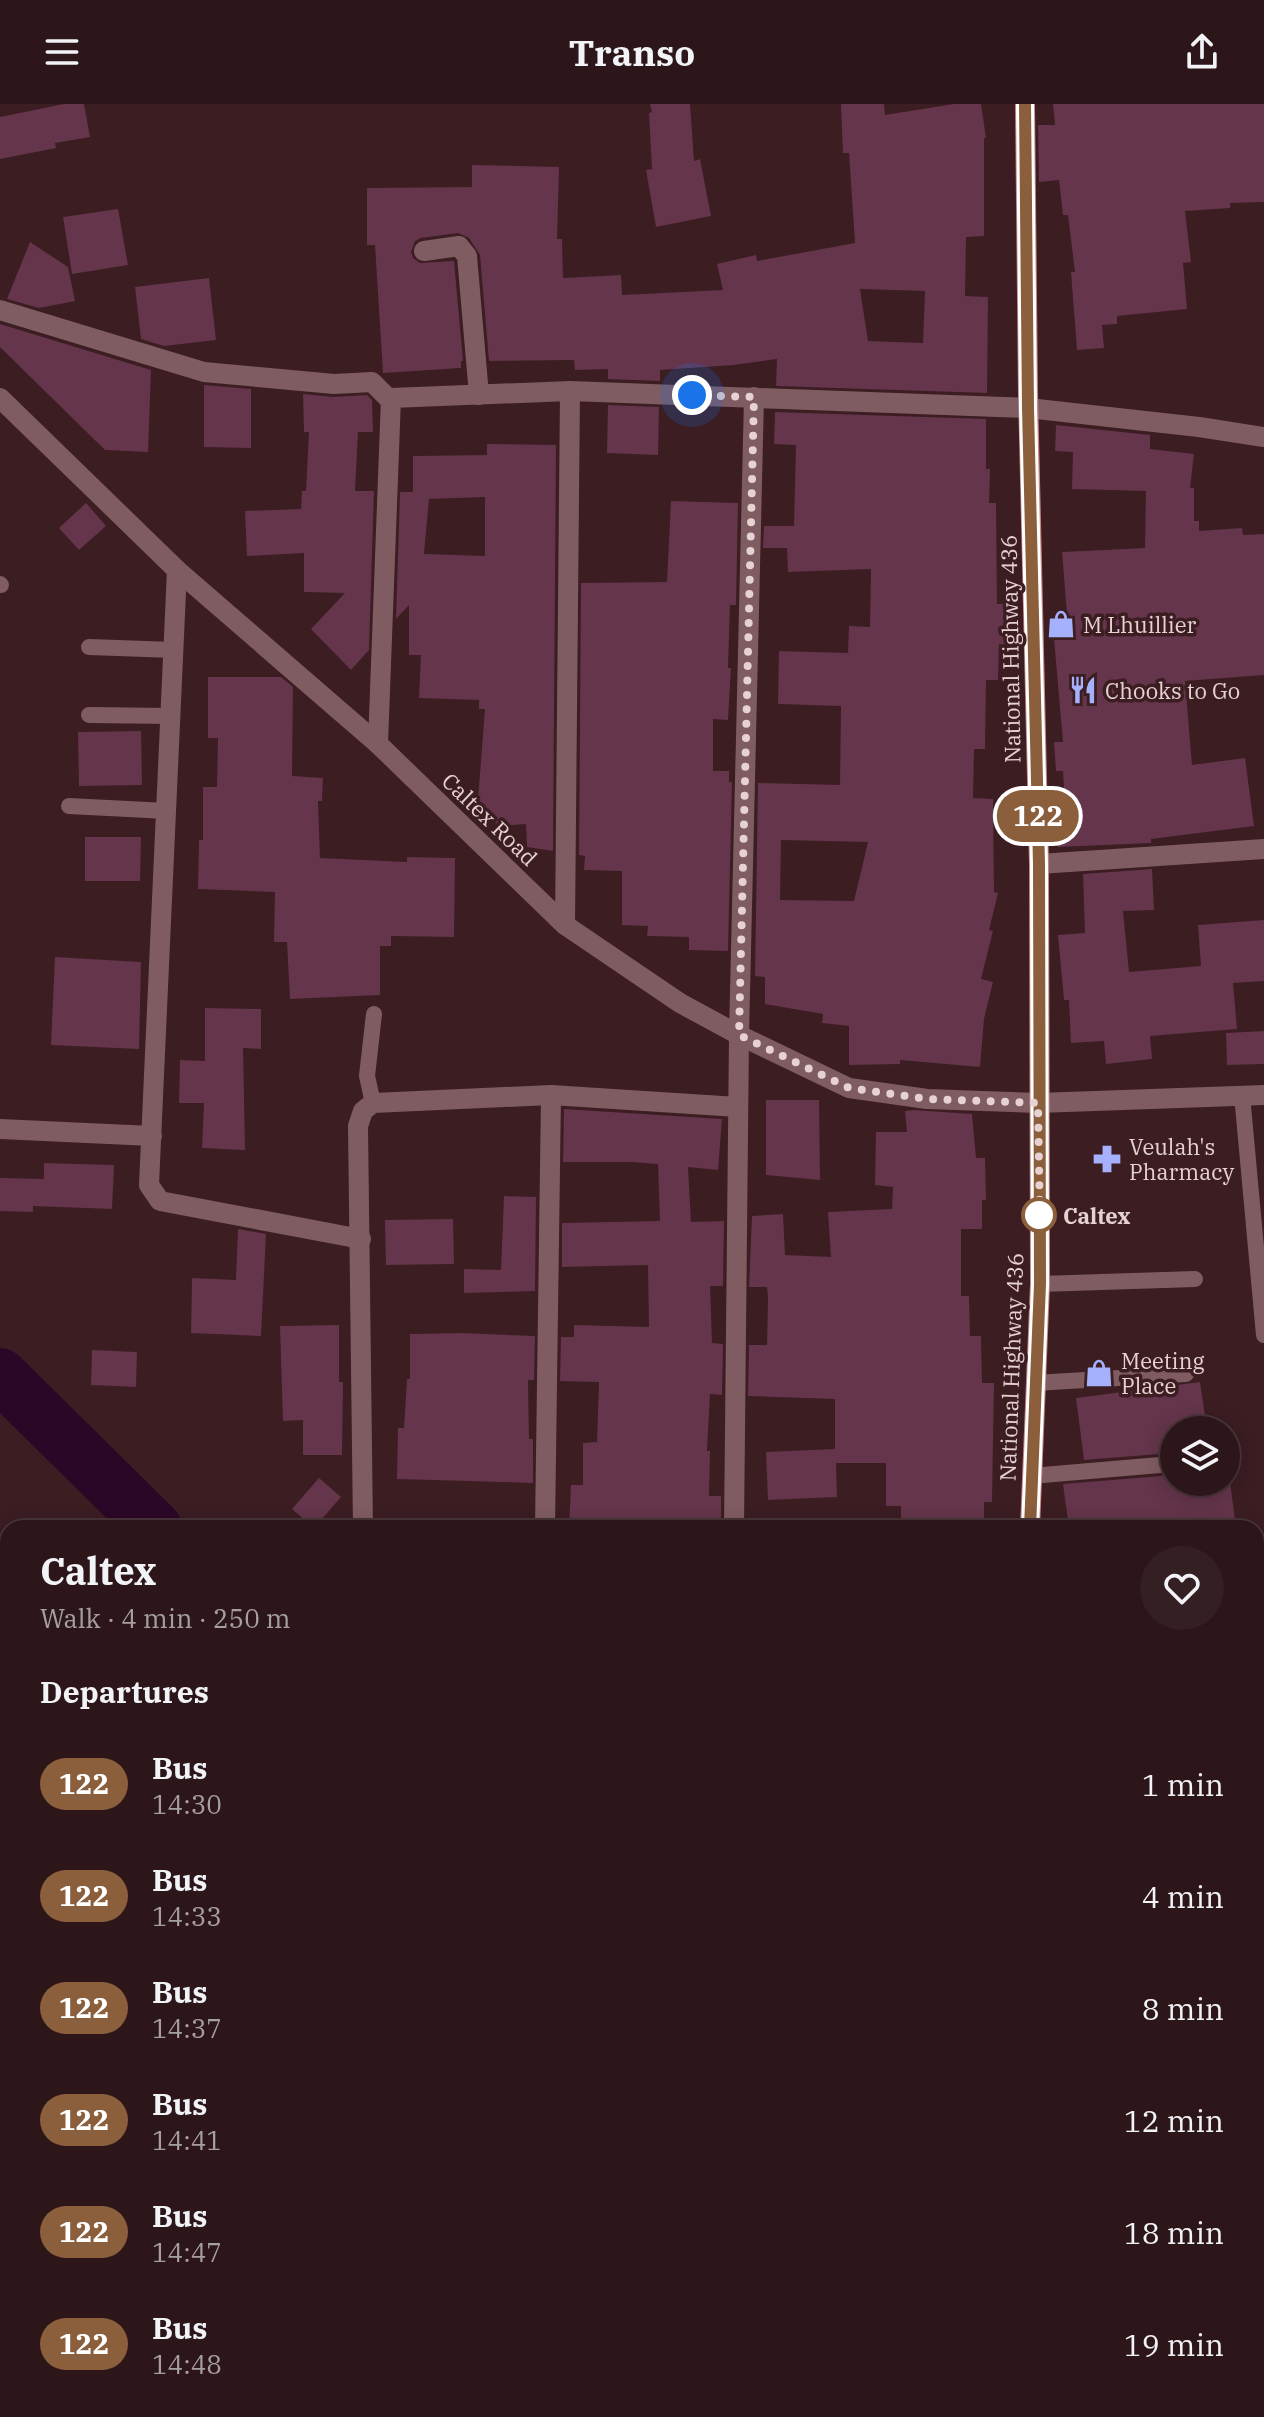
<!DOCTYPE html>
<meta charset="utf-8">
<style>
:root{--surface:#2c161a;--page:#341f23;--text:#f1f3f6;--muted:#a69fa2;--line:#483539}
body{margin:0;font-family:"IBM Plex Serif",serif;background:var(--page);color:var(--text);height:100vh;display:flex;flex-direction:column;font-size:30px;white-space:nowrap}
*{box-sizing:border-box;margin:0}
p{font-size:26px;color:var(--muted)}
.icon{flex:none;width:44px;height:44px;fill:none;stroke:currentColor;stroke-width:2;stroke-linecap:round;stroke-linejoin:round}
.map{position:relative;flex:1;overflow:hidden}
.panel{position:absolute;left:0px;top:1416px;width:1264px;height:898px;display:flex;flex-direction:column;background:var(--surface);border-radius:24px 24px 0 0;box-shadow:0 4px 20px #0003,0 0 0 2px var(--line)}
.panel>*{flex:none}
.badge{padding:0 16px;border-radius:26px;font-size:28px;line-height:52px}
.buttons{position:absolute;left:1160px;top:1312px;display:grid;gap:16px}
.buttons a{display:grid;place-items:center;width:80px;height:80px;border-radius:50%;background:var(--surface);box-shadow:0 4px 20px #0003,0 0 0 2px var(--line);font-size:40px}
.you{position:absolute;width:40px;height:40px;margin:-20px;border:6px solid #fff;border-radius:50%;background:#1a73e8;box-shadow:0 0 0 12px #1a73e833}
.map>.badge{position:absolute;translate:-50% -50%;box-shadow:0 0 0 4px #fff}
h2{padding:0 40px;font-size:30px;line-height:72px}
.round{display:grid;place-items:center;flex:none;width:84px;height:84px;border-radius:42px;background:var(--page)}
.headline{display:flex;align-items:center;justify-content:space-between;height:136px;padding:0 40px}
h1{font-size:38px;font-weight:700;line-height:60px}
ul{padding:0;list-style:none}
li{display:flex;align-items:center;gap:24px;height:112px;padding:0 40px}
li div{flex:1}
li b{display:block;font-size:30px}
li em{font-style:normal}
li .badge{min-width:88px;font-weight:700;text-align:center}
header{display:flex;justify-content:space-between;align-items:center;height:104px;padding:0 40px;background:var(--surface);font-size:36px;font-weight:700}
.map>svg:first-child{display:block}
.green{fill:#552b15}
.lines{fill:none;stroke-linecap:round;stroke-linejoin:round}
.river{stroke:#2a0726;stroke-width:54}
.building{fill:#64354b;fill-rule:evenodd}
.service{stroke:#7f5c61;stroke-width:16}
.minor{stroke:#7f5c61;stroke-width:20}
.tertiary{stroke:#7f5c61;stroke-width:20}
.primary{stroke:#c68884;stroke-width:20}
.line-casing{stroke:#fff;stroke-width:18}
.line{stroke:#8b5e3c;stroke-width:12}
.walk{stroke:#e6d1d3;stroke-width:8;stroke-dasharray:0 14.4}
.stop-dot{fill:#fff;stroke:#8b5e3c;stroke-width:4}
.labels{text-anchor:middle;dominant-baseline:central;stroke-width:7;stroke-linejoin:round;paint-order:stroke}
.poi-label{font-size:22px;fill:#e6d1d3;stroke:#3b1d22;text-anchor:start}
.street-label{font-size:22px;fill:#e6d1d3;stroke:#3b1d22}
.stop-label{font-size:22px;font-weight:bold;fill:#e6d1d3;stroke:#3b1d22;text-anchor:start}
</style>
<header><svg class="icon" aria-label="menu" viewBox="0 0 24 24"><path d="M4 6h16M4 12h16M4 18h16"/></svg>Transo<svg class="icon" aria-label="share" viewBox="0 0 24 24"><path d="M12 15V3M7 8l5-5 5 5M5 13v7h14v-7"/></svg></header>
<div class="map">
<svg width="1264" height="2313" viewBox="0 0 1264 2313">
<rect width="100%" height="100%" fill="#3b1d22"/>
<polygon class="green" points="1264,1775 1264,2313 1135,2313 1137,2306 1256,2306 1256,1786"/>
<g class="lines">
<g class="river">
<polyline points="0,1271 155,1424"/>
<polyline points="1256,1683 1264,1682"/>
</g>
</g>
<g class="building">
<polygon points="64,0 84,0 90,33 55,39 56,44 0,55 0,13"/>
<polygon points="650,0 690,0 694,57 700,55 711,112 656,123 646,66 652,65 649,9 652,8"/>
<path d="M841 0H884L885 11 954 0H981L986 34H984V132L966 133 965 192 988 193 987 289 776 282 777 255 734 261 660 266V277L608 275V265L575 266 574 256 489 257 480 151 469 134 458 129 421 134 415 137 411 148 413 154 420 159 454 157 463 257H461V264L383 269 375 141H367V84L472 83V61L559 63 557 135H562L563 174 621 171 622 191 723 186 717 160 756 151 757 157 855 139 849 49H843ZM860 185 925 187 923 239 868 237Z"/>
<polygon points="1053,0 1264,0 1264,98 1230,99 1230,104 1185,107 1191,158 1183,159 1187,205 1117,212 1117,220 1102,221 1104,244 1077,246 1071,168 1075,168 1068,111 1063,111 1059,76 1039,78 1038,21 1055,21"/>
<polygon points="118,105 128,161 72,170 63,113"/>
<polygon points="30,138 68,163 75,197 39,204 7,195"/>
<polygon points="209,174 216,236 164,242 141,235 135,183"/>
<polygon points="0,220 151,266 148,348 105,346 0,243"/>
<polygon points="204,281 251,285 251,344 204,343"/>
<polygon points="303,290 333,293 367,291 372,296 373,328 358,328 355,387 374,387 369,546 351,566 311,525 345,489 304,488 304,449 247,452 245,407 301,405 302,387 306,387 309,328 304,328"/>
<polygon points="608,301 659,303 658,351 607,349"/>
<path d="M775 308 986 315V365H990L989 399H996L997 500H1006V541L999 540 998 576H986L985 645H974L973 694 993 695 994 788 998 789 989 826 993 827 981 875 993 878 984 915 980 963 900 956V960L849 961V922L822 919 823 910 765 900V873L755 872 758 679 840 681 841 602 778 600 779 547 848 549 849 522 870 523 871 465 788 468 787 444H763L764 422H794L796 341 774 340ZM781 736 868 738 854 797 780 796Z"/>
<polygon points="1056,321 1150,331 1150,345 1194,350 1190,384 1194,384 1194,417 1199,417 1199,427 1242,424 1243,431 1264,430 1264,571 1185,577 1192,661 1245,654 1254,722 1151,735 1151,739 1058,743 1056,718 1066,717 1063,667 1056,667 1054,638 1063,638 1054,535 1069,534 1062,448 1145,444 1146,387 1072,385 1073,348 1055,347"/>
<path d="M487 340 556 341 553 747 527 743 526 720 498 722 478 696 485 605H479V596L419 594 421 551H409V501L396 515 400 388H413V352L487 351ZM485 393V452L424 450 429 395Z"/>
<polygon points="671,397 738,399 736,501 730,501 728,564 731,564 728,616 713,615 713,667 729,667 729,678 732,678 728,847 689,846 689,833 647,832 648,822 622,821 622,767 584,766 585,752 579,751 581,479 667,478"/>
<polygon points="86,399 106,422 79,446 59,424"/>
<polygon points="208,573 281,573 293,583 292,672 323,674 322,697 318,697 320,754 407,758 407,753 455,754 454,833 391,832 391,842 380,842 380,891 290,895 287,838 274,838 275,788 198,785 199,736 203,736 203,683 217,683 218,634 208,634"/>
<polygon points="141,627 142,681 79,682 78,628"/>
<polygon points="85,733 141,733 140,777 85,777"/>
<polygon points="1152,765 1154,806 1123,807 1129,868 1201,862 1198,821 1264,816 1264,877 1233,879 1237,925 1150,932 1152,955 1106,960 1104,937 1071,939 1069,896 1064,896 1058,831 1085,829 1083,770"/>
<polygon points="55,853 141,858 139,945 51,941"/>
<polygon points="205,904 261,905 261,945 243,944 245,1046 202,1044 204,999 179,999 180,956 205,957"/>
<polygon points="1264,927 1264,960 1227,961 1226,929"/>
<polygon points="766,996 819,996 820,1076 766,1071"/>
<polygon points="564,1005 722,1015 718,1066 688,1063 691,1118 724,1117 723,1182 710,1182 712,1239 723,1240 722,1291 710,1290 707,1347 710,1347 709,1392 721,1392 721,1424 569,1424 571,1381 583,1381 583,1339 597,1338 599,1278 560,1277 561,1233 574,1233 574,1221 649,1223 648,1161 562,1163 562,1119 660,1117 658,1060 631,1058 563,1058"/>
<polygon points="914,1006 972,1010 976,1054 985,1054 986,1096 982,1096 982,1125 961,1125 961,1192 969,1192 970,1232 981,1232 982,1279 994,1279 992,1398 984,1398 984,1424 901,1424 901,1402 886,1402 886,1359 836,1359 837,1393 768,1396 766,1348 835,1345 835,1295 748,1292 749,1241 767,1241 768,1194 767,1183 749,1183 752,1112 783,1110 785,1151 831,1153 828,1108 892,1105 893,1083 875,1081 876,1028 907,1028 905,1007"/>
<polygon points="44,1059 114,1061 112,1105 33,1102 33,1108 0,1107 0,1074 44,1075"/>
<polygon points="504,1092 536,1093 535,1187 464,1189 464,1165 501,1166"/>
<polygon points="453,1115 454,1160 386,1161 385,1116"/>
<polygon points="238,1125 266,1130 261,1232 191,1229 192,1174 236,1176"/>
<polygon points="339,1221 339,1278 343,1278 342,1351 303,1351 303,1316 283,1317 280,1222"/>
<polygon points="463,1229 535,1232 534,1276 528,1276 529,1335 533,1335 533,1379 397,1375 398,1324 404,1324 407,1275 410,1275 410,1230"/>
<polygon points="92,1246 137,1248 136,1283 91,1281"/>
<polygon points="1200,1278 1207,1326 1174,1326 1174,1378 1230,1378 1235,1416 1228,1417 1229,1424 1069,1424 1063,1380 1161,1372 1167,1370 1171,1361 1168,1354 1159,1350 1084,1356 1076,1294"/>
<polygon points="319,1374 341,1393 314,1424 292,1405"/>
</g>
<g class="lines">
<g class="service">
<polyline points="0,480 1,481"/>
<polyline points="89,543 174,546"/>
<polyline points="89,611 171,612"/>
<polyline points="69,702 167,707"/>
<polyline points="1242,991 1264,1231"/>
<polyline points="373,999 367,972 374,910"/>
<polyline points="1040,1180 1195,1175"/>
<polyline points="1035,1279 1186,1270"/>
<polyline points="1031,1372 1160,1361"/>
<polyline points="142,2306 143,2313"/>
<polyline points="507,2306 509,2313"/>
</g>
<g class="minor">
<polyline points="424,147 459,142 467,152 479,291"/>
<polyline points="0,206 204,268 334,280 372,278 391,297"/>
<polyline points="177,466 149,1081 160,1097 361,1135"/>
<polyline points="378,640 391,294 570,287 1028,304 1199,323 1264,333"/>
<polyline points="1039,760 1264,745"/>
<polyline points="565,821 570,287"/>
<polyline points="1038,999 1264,991"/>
<polyline points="0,1025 152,1032"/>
<polyline points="363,1424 358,1022 363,1007 373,999 551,991 738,1003"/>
<polyline points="545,1424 551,991"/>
<polyline points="734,1424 739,931 754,293"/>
<polyline points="0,2140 8,2171"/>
<polyline points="44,2306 46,2313"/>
</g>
<g class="tertiary">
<polyline points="0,294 177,466 378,640 565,821 680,899 739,931 849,984 927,995 1038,999"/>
<polyline points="0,1960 8,1960"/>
</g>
<g class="primary">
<polyline points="1025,0 1028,290 1039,760 1040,1180 1030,1424"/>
<polyline points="915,2313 916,2306"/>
</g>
</g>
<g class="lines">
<defs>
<polyline id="line" points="1025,0 1028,304 1039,760 1040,1180 1030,1424"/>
</defs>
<use href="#line" class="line-casing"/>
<use href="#line" class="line"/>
<polyline class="walk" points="692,291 754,293 739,931 849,984 927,995 1038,999 1040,1120 1039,1111"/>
</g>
<defs>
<symbol id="shop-bare" viewBox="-9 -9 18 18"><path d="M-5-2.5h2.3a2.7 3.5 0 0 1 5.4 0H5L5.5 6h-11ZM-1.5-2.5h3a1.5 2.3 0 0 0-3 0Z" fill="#a5b1fc" stroke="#3b1d22" stroke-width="2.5" paint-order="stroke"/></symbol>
<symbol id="restaurant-bare" viewBox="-9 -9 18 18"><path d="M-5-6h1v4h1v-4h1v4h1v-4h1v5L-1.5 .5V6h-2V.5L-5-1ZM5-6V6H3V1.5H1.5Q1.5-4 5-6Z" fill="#a5b1fc" stroke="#3b1d22" stroke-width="2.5" paint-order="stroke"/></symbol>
<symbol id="pharmacy-bare" viewBox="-9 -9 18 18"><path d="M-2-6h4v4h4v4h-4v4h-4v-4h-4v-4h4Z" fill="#a5b1fc" stroke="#3b1d22" stroke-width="2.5" paint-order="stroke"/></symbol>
</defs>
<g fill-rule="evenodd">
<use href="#shop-bare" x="1041" y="500" width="40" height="40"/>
<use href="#restaurant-bare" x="1063" y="566" width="40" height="40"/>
<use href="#pharmacy-bare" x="1087" y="1035" width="40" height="40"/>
<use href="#shop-bare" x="1079" y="1249" width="40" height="40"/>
</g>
<circle class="stop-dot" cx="1039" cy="1111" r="16"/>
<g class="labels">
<g class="poi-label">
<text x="1083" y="520">M Lhuillier</text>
<text x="1105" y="586">Chooks to Go</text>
<text x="1129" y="1042">Veulah's<tspan x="1129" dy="25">Pharmacy</tspan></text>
<text x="1121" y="1256">Meeting<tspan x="1121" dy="25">Place</tspan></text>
</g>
<g class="street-label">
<text transform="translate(1010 545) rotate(-91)">National Highway 436</text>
<text transform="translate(490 715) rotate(44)">Caltex Road</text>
<text transform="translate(1011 1263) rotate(-88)">National Highway 436</text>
</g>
<g class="stop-label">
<text x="1063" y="1111">Caltex</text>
</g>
</g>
</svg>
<div class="buttons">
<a><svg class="icon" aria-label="layers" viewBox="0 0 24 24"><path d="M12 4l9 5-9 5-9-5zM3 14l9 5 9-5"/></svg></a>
</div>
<div class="you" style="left:692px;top:291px"></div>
<b class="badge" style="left:1038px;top:712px;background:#8b5e3c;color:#fff">122</b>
<section class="panel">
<div class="headline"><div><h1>Caltex</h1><p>Walk · 4 min · 250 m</p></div><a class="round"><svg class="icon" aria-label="heart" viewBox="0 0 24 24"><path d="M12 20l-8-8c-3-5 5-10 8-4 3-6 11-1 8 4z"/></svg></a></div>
<h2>Departures</h2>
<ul>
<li><span class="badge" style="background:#8b5e3c;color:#fff">122</span><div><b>Bus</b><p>14:30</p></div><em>1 min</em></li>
<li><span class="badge" style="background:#8b5e3c;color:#fff">122</span><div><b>Bus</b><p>14:33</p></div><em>4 min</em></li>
<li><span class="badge" style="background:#8b5e3c;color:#fff">122</span><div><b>Bus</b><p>14:37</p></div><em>8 min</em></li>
<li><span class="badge" style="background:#8b5e3c;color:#fff">122</span><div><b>Bus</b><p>14:41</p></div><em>12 min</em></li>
<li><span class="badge" style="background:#8b5e3c;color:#fff">122</span><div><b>Bus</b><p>14:47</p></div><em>18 min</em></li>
<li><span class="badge" style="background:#8b5e3c;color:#fff">122</span><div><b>Bus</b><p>14:48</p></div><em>19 min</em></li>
</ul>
</section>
</div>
